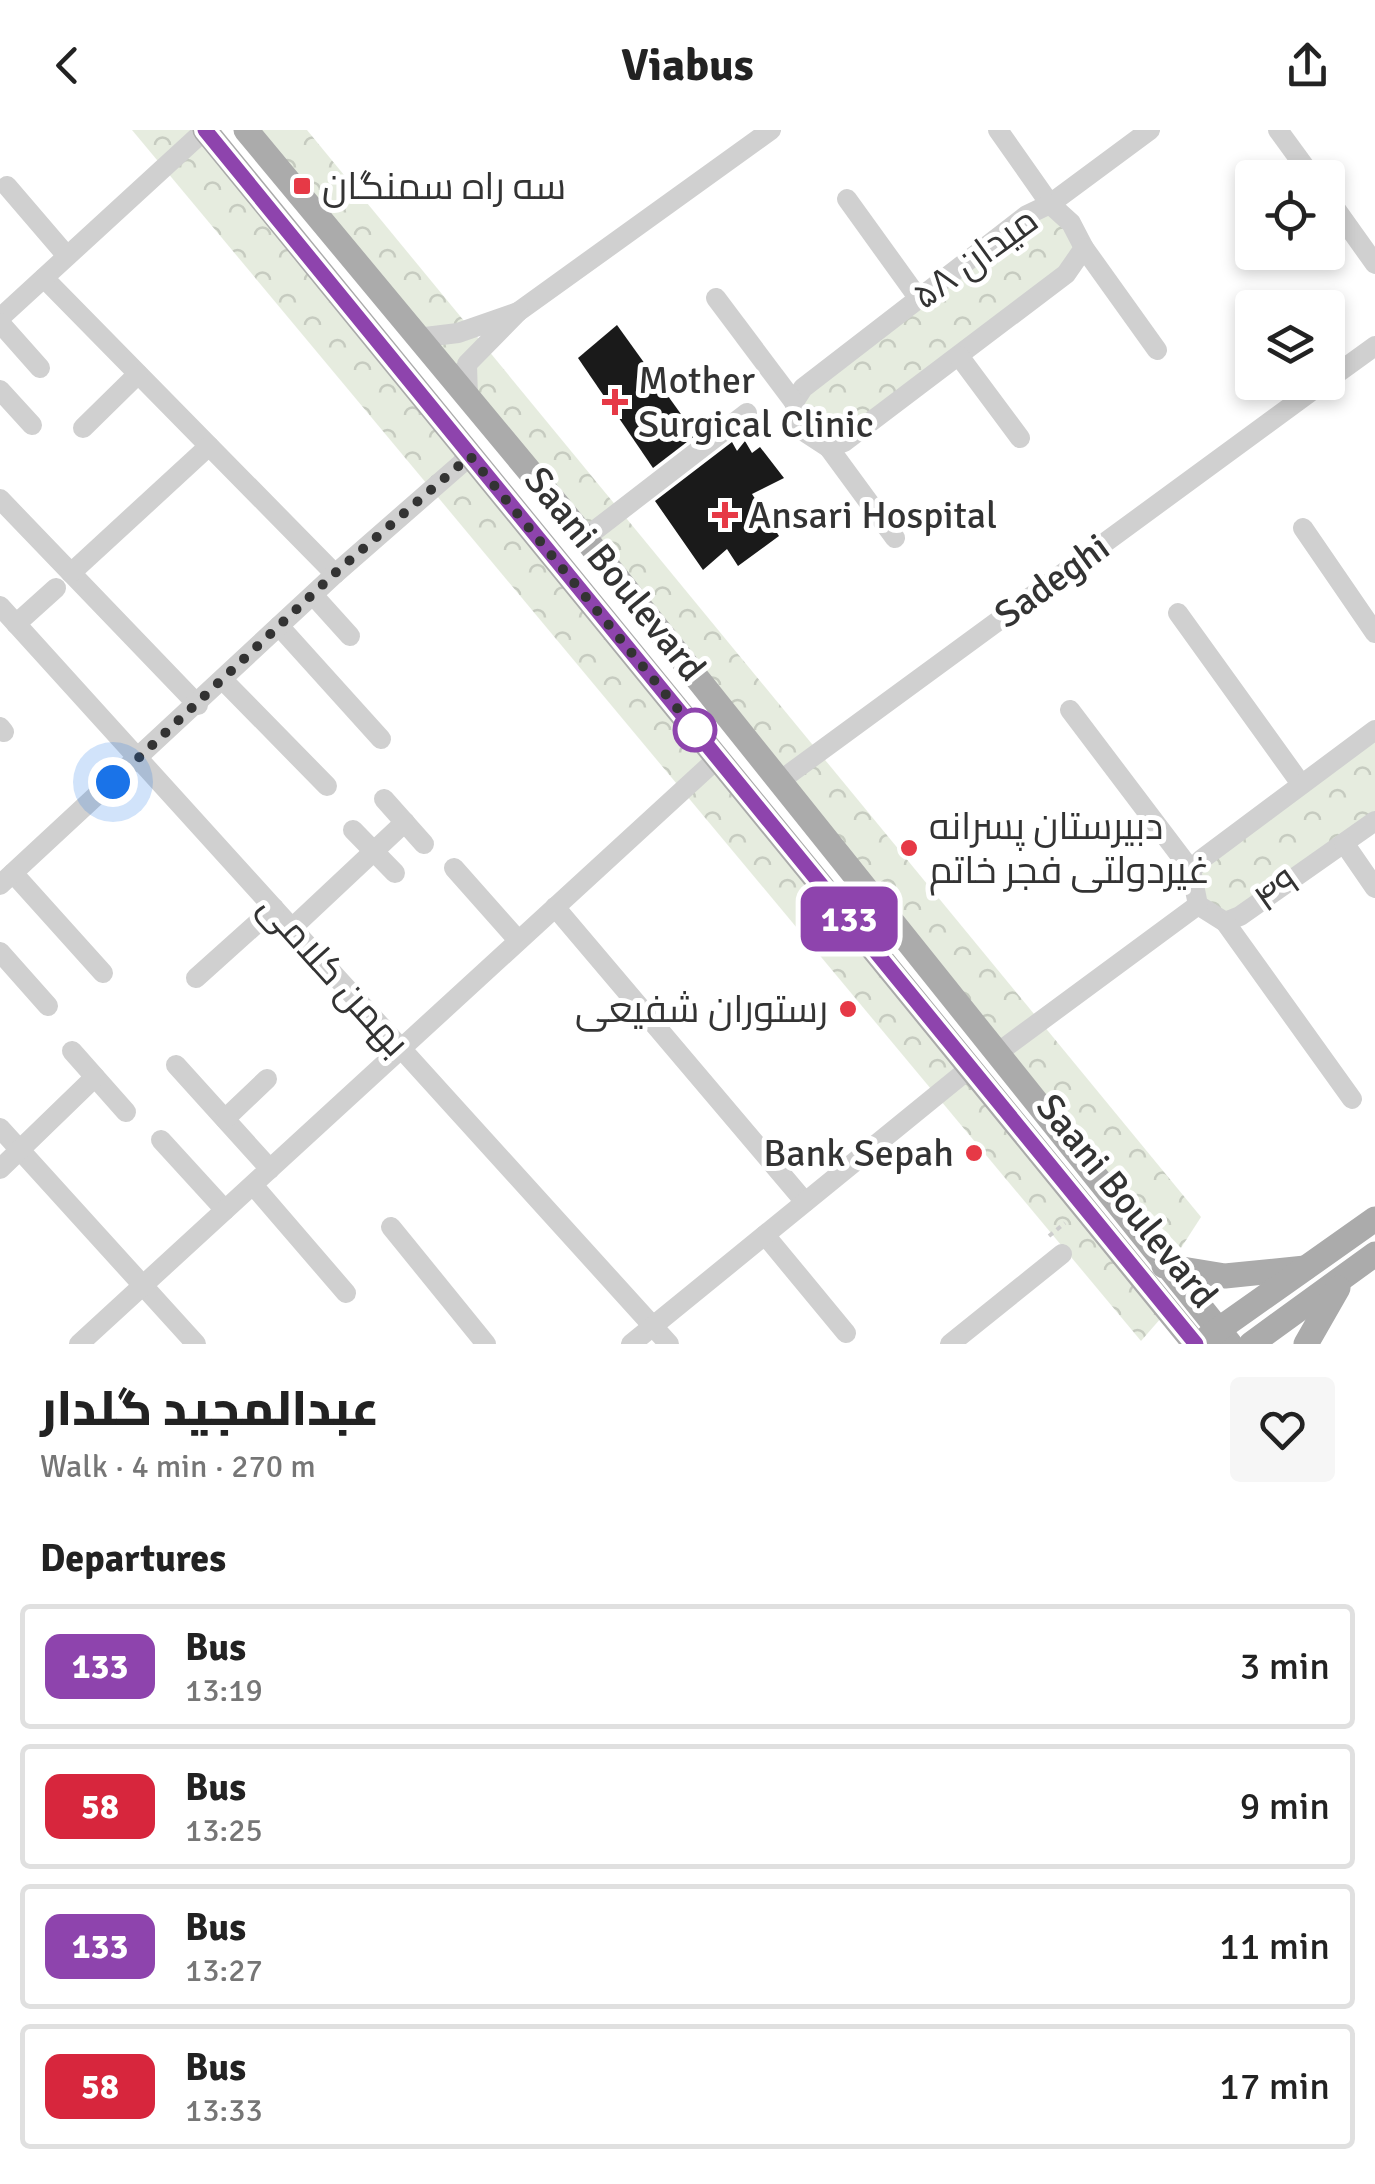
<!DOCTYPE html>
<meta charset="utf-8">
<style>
:root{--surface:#fff;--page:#f6f6f6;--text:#222;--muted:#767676;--line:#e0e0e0}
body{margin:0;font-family:Signika,Cairo,sans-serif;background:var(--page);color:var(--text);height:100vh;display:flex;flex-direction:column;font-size:38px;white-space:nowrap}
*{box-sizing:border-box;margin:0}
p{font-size:32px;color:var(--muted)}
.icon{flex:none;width:55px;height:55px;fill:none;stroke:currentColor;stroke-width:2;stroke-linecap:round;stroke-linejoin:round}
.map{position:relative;height:1214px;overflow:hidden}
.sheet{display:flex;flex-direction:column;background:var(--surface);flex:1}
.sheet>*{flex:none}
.badge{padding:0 20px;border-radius:15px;font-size:35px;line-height:65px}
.fabs{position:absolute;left:1235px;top:30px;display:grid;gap:20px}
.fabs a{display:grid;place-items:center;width:110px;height:110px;border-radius:10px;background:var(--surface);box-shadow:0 5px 15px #0003;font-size:50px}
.you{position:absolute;width:50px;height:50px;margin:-25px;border:8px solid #fff;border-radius:50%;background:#1a73e8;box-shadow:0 0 0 15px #1a73e833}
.map>.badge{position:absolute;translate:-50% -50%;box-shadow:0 0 0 5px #fff}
h2{padding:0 40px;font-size:38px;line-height:90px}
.round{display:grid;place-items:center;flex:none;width:105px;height:105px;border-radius:10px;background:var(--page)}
.overview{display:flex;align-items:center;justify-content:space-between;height:170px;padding:0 40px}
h1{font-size:48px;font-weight:800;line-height:75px}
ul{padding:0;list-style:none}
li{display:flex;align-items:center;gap:30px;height:125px;margin:0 20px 15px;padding:0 20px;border:5px solid var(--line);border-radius:10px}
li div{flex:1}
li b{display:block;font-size:38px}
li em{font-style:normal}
li .badge{min-width:110px;font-weight:700;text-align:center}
header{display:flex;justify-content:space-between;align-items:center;height:130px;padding:0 40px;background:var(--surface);font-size:45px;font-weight:800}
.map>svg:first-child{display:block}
.park{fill:url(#park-crowns)}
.building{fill:#1a1a1a}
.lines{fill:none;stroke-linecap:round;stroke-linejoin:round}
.path{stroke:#cdcdcd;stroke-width:4;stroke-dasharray:5 5;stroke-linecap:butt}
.minor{stroke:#d0d0d0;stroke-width:20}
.major{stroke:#ababab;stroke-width:25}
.line-casing{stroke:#fff;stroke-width:22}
.line{stroke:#8e44ad;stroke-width:15}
.walk{stroke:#333;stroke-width:10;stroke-dasharray:0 18}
.poi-dot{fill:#e63946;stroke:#fff;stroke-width:4}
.stop-dot{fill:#fff;stroke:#8e44ad;stroke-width:5}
.labels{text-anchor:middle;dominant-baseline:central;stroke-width:10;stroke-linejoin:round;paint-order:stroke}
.poi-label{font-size:38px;fill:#333;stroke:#fff;text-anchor:start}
.street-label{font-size:38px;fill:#333;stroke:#fff}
</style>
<header><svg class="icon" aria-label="back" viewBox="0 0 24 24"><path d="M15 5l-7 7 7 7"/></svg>Viabus<svg class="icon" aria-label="share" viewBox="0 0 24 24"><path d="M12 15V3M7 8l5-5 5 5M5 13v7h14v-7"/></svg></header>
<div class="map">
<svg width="1375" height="1214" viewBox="0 0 1375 1214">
<defs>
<pattern id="park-crowns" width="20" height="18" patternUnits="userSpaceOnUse" patternTransform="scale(2.5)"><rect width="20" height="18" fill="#e6ecdf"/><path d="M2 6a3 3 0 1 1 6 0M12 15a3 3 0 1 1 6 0" fill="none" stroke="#c6cbc0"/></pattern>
</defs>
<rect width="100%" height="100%" fill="#fff"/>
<g class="park">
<polygon points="132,0 205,0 1168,1180 1141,1211"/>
<polygon points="245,0 307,0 1201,1087 1181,1118 996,924"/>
<polygon points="1050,74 1084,118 844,312 803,301 803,257"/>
<polygon points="1375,600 1375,691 1240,786 1198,775 1202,729"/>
</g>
<g class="building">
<polygon points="617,195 696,305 653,338 578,228"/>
<polygon points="745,311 752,323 760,317 784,348 752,364 779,406 738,436 727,419 703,440 655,371 732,312 737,321"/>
</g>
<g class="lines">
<polyline class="path" points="1049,1106 1065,1093"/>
<g class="minor">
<polyline points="998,0 1050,74 1150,0"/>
<polyline points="1278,0 1313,48"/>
<polyline points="7,56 67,126"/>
<polyline points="1328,68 1375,134"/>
<polyline points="847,69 919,169"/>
<polygon points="1050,74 1071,93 1084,118 1066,144 844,312 829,318 803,301 794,272 803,258 1027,85"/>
<polyline points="1084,118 1157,220"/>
<polyline points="44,148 335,444"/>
<polyline points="716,168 794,272"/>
<polyline points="518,182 771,0"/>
<polyline points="0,188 205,0"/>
<polyline points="0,193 40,238"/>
<polyline points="417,208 458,203 518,182 467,234 468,268"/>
<polyline points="959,226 1020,308"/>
<polyline points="1328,250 1375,216"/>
<polyline points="0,260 32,295"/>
<polyline points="83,298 138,244"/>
<polyline points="829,318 895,408"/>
<polyline points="0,369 198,575"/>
<polyline points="1303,398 1375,503"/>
<polyline points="585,408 747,283"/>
<polyline points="71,443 209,316"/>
<polyline points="313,465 350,506"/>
<polyline points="0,476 669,1214"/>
<polyline points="1178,483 1301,654"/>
<polyline points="16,494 56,458"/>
<polyline points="279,496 381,609"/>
<polyline points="223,550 327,656"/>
<polyline points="1070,580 1191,740"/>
<polyline points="0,597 4,602"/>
<polyline points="1375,600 1202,729 1191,740 1198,775 1225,792 1240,786 1375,691"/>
<polyline points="781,650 1324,252"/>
<polyline points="384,669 424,714"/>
<polyline points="353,700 395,743"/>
<polyline points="1344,713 1375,758"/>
<polyline points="454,738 517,809"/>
<polyline points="13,743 103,843"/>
<polyline points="0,755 335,444 470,326"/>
<polyline points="555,777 805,1072"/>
<polyline points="1225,792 1352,969"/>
<polyline points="292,798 405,692"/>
<polyline points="0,822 48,876"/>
<polyline points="196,848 274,778"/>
<polyline points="72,921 126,982"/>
<polyline points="996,924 1198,775"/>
<polyline points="176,935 270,1039"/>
<polyline points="225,989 267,949"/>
<polyline points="0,998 196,1214"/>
<polyline points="161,1010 225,1080"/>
<polyline points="0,1039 95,947"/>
<polyline points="253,1055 346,1163"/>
<polyline points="391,1097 486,1214"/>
<polyline points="765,1105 846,1203"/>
<polyline points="79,1214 718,628"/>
<polyline points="631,1214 970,938"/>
<polyline points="950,1214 1062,1124"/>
</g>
<g class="major">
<polyline points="205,0 1195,1214"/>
<polyline points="246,0 585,408 1230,1214"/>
<polyline points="1164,1136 1225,1146 1305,1138"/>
<polyline points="1208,1207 1375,1089"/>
<polyline points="1251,1214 1375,1124"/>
<polyline points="1306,1214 1338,1158"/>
</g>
</g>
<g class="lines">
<defs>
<polyline id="line" points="205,0 1196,1214"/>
</defs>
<use href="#line" class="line-casing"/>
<use href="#line" class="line"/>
<polyline class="walk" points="113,652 334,444 470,326 695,600"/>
</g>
<g class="poi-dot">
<rect x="292" y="46" width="20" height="20" rx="5"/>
<path d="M610 257h10v10h10v10h-10v10h-10v-10h-10v-10h10z"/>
<path d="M720 370h10v10h10v10h-10v10h-10v-10h-10v-10h10z"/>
<circle cx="909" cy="718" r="10"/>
<circle cx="848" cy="879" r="10"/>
<circle cx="974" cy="1023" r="10"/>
</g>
<circle class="stop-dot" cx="695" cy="600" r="20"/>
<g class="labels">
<g class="poi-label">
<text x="322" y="56">سه راه سمنگان</text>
<text x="638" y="250">Mother<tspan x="638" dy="44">Surgical Clinic</tspan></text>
<text x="748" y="385">Ansari Hospital</text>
<text x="929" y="696">دبیرستان پسرانه<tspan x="929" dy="44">غیردولتی فجر خاتم</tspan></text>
<text x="828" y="879" text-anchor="end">رستوران شفیعی</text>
<text x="954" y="1023" text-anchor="end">Bank Sepah</text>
</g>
<g class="street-label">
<text transform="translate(975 128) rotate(-36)">میدان ۵۸</text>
<text transform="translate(615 444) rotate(51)">Saani Boulevard</text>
<text transform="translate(1052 451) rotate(-36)">Sadeghi</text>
<text transform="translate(1277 760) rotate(-35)">۴۹</text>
<text transform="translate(334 845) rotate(48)">بهمن کلامی</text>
<text transform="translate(1127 1071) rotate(51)">Saani Boulevard</text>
</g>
</g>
</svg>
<div class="fabs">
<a><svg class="icon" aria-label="locate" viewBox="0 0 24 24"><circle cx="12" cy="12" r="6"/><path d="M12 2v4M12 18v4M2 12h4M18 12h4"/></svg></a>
<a><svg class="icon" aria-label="layers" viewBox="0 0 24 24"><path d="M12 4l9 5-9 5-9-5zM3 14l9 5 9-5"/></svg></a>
</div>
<div class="you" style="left:113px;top:652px"></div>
<b class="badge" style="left:849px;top:789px;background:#8e44ad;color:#fff">133</b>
</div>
<section class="sheet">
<div class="overview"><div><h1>عبدالمجید گلدار</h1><p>Walk · 4 min · 270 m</p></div><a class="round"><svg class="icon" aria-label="heart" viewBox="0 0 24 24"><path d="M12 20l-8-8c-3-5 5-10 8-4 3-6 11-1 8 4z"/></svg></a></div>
<h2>Departures</h2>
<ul>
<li><span class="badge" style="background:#8e44ad;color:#fff">133</span><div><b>Bus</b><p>13:19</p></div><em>3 min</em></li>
<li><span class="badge" style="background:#d7263d;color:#fff">58</span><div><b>Bus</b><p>13:25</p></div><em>9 min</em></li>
<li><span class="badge" style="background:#8e44ad;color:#fff">133</span><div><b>Bus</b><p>13:27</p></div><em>11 min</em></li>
<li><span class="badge" style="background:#d7263d;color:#fff">58</span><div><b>Bus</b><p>13:33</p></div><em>17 min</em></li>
</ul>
</section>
